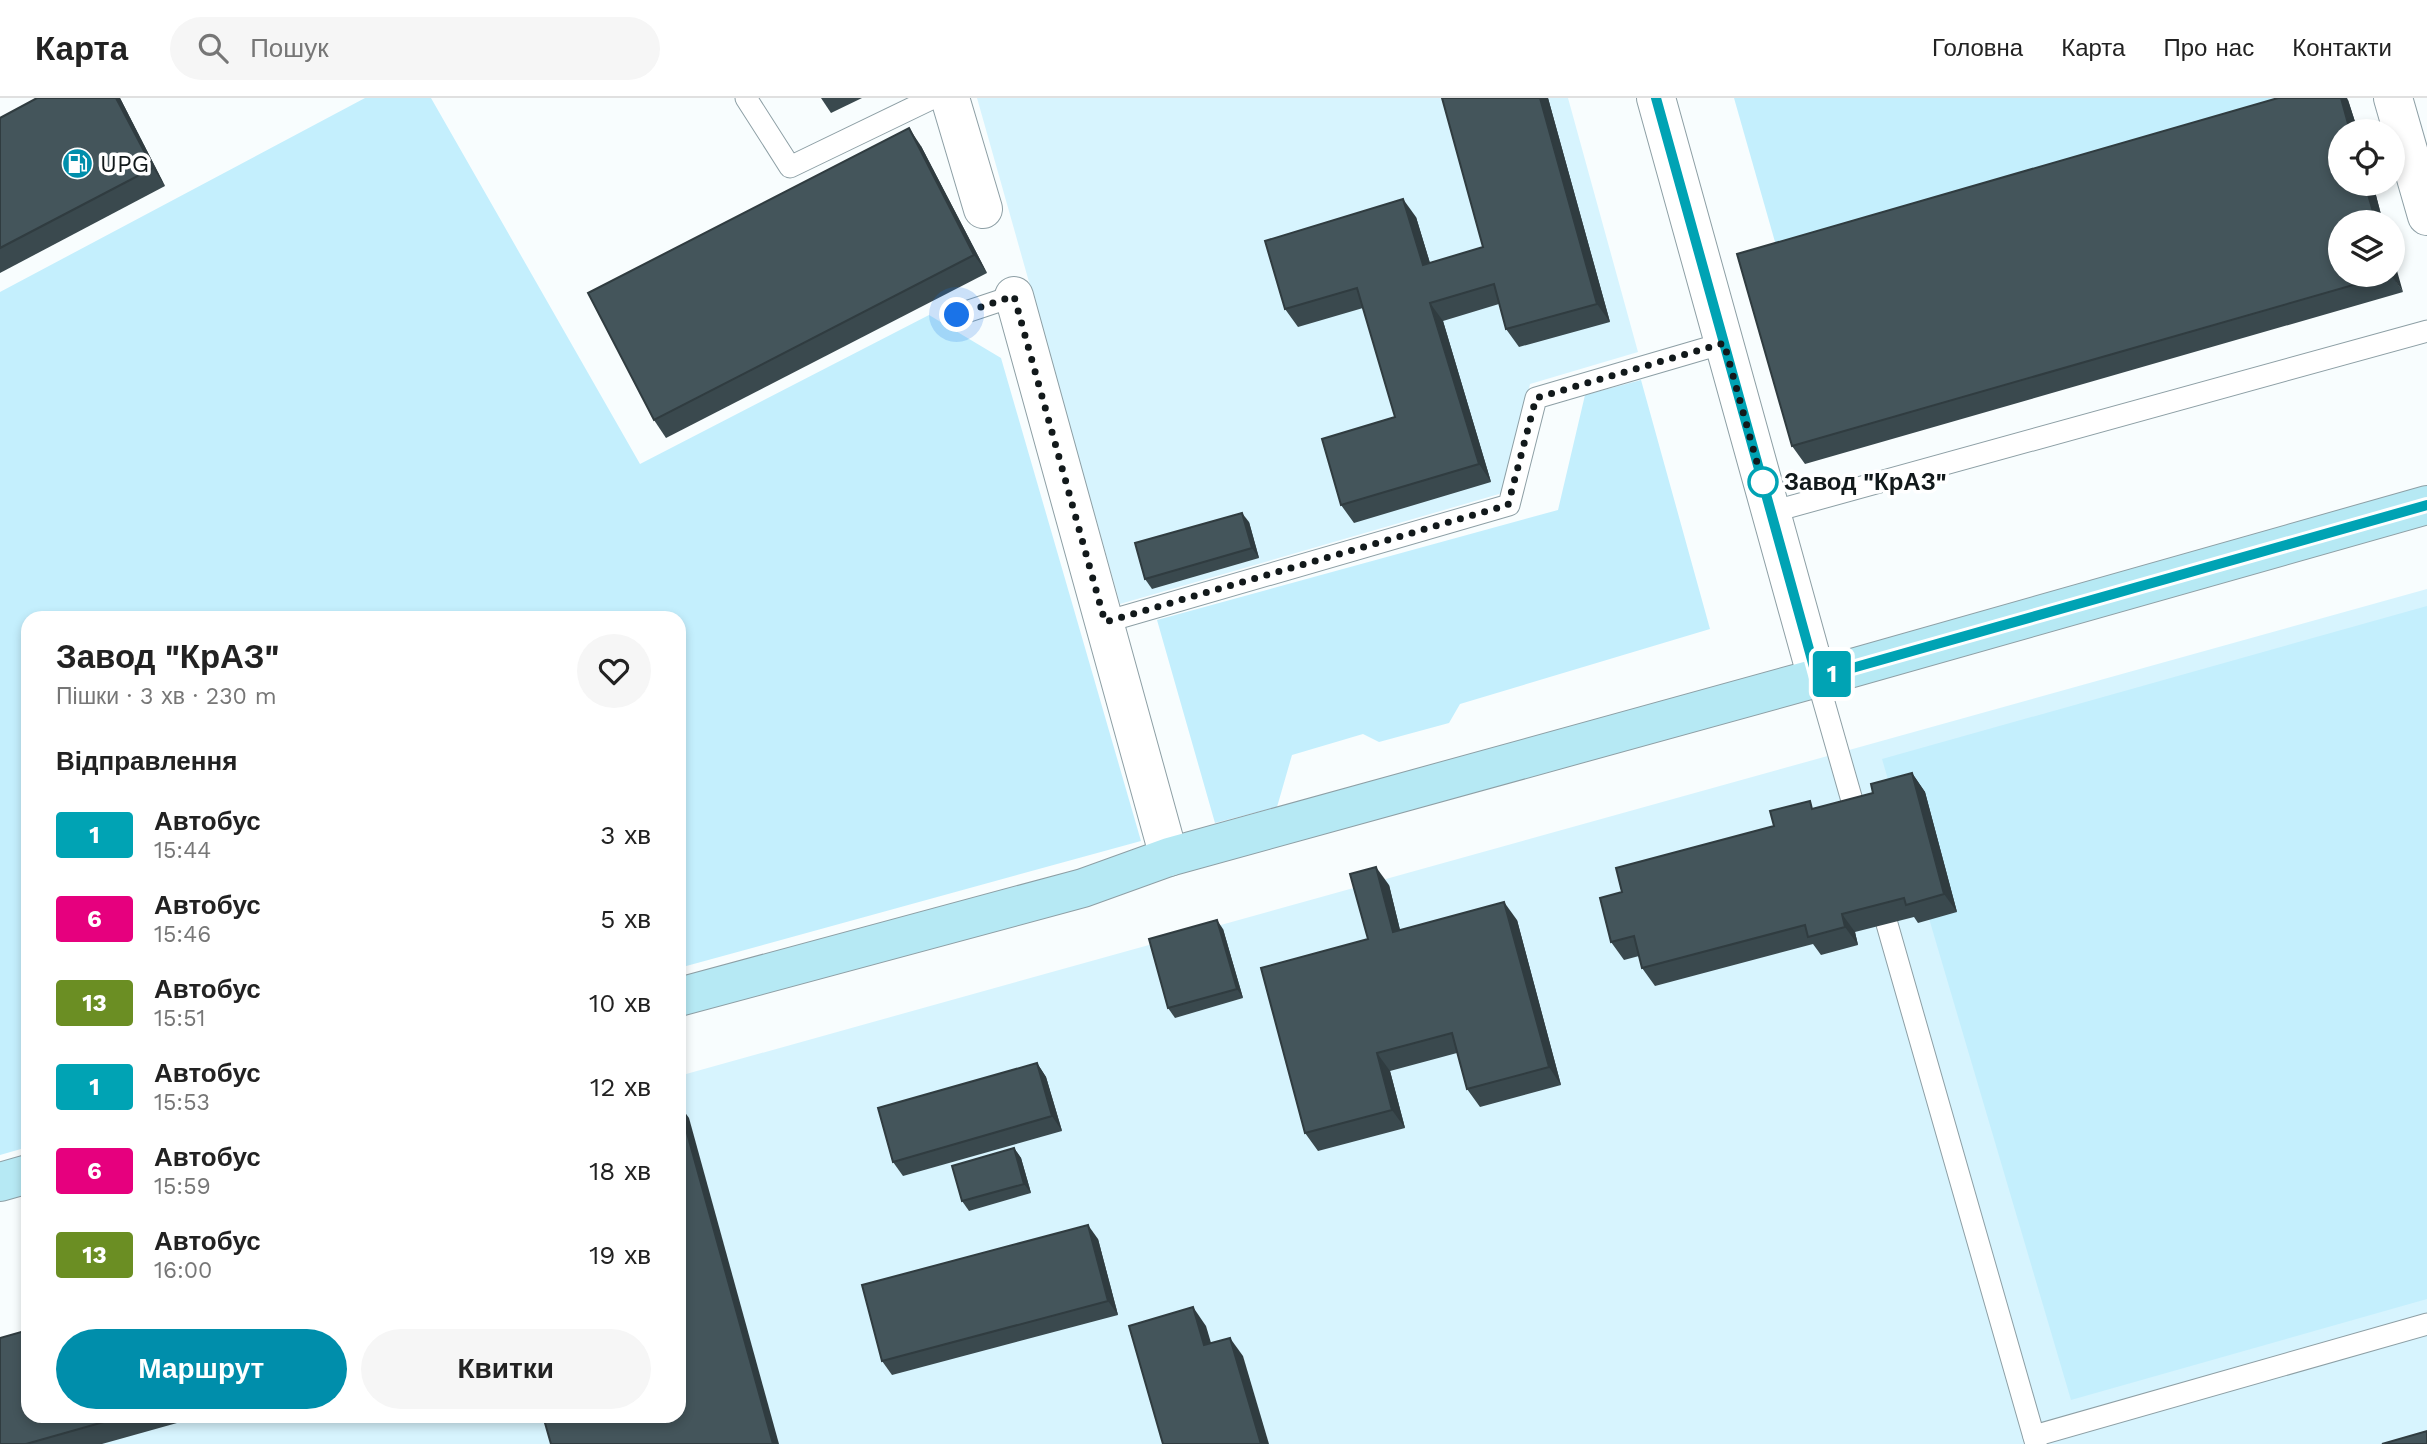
<!DOCTYPE html>
<html lang="uk">
<meta charset="utf-8">
<style>
:root{--surface:#fff;--page:#f6f6f6;--text:#222;--muted:#767676;--line:#e0e0e0;--accent:#008eab}
body{margin:0;font-family:"Work Sans",sans-serif;background:var(--page);color:var(--text);height:100vh;display:flex;flex-direction:column;font-size:26px;white-space:nowrap}
*{box-sizing:border-box;margin:0}
p{font-size:23px;color:var(--muted)}
.icon{flex:none;width:38px;height:38px;fill:none;stroke:currentColor;stroke-width:2;stroke-linecap:round;stroke-linejoin:round}
.map{position:relative;flex:1;overflow:hidden}
.details{position:absolute;left:21px;top:513px;width:665px;height:812px;display:flex;flex-direction:column;background:var(--surface);border-radius:21px;box-shadow:0 4px 10px #0003}
.details>*{flex:none}
.badge{padding:0 14px;border-radius:5px;font-size:24px;line-height:46px}
.controls{position:absolute;left:2328px;top:21px;display:grid;gap:14px}
.controls a{display:grid;place-items:center;width:77px;height:77px;border-radius:50%;background:var(--surface);box-shadow:0 4px 10px #0003;font-size:35px}
.you{position:absolute;width:35px;height:35px;margin:-18px;border:5px solid #fff;border-radius:50%;background:#1a73e8;box-shadow:0 0 0 10px #1a73e833}
.map>.badge{position:absolute;translate:-50% -50%;box-shadow:0 0 0 4px #fff}
h2{padding:0 35px;font-size:26px;line-height:63px}
.round{display:grid;place-items:center;flex:none;width:74px;height:74px;border-radius:37px;background:var(--page)}
.summary{display:flex;align-items:center;justify-content:space-between;height:119px;padding:0 35px}
h1{font-size:33px;font-weight:700;line-height:52px}
.primary-button{display:flex;gap:14px;margin-top:auto;padding:14px 35px}
.primary-button a{flex:1;height:80px;border-radius:42px;background:var(--accent);color:#fff;font-size:28px;font-weight:700;line-height:80px;text-align:center}
.primary-button a+a{background:var(--page);color:var(--text)}
ul{padding:0;list-style:none}
li{display:flex;align-items:center;gap:21px;height:84px;padding:0 35px}
li div{flex:1}
li b{display:block;font-size:26px}
li em{font-style:normal}
li .badge{min-width:77px;font-weight:700;text-align:center}
header{display:flex;align-items:center;gap:42px;box-sizing:border-box;height:98px;padding:0 35px;background:var(--surface);border-bottom:2px solid var(--line)}
header strong{font-size:33px}
nav{display:flex;gap:38px;margin-inline-start:auto;font-size:24px}
.search{width:490px;height:63px;background:var(--page);display:flex;align-items:center;gap:18px;box-sizing:border-box;padding:0 24px;border-radius:38px;color:var(--muted);font-size:26px}
.map>svg:first-child{display:block}
.built{fill:#d7f4fe}
.green{fill:#c4effd}
.lines{fill:none;stroke-linecap:round;stroke-linejoin:round}
.lane-casing{stroke:#8d9fa5;stroke-width:23}
.street-casing{stroke:#8d9fa5;stroke-width:40}
.secondary-casing{stroke:#8d9fa5;stroke-width:40}
.lane{stroke:#fff;stroke-width:21}
.street{stroke:#fff;stroke-width:38}
.secondary{stroke:#b6e9f4;stroke-width:38}
.wall{fill:#3a494e}
.shaded-wall{fill:#303c40}
.building{fill:#44555b;stroke:#303c40;stroke-width:2}
.line-casing{stroke:#fff;stroke-width:16}
.line{stroke:#00a3b4;stroke-width:10}
.walk{stroke:#12191b;stroke-width:7;stroke-dasharray:0 12.6}
.stop-dot{fill:#fff;stroke:#00a3b4;stroke-width:3.5}
.labels{text-anchor:middle;dominant-baseline:central;stroke-width:7;stroke-linejoin:round;paint-order:stroke}
.poi-label{font-size:24px;fill:#12191b;stroke:#fff;text-anchor:start}
.stop-label{font-size:24px;font-weight:bold;fill:#12191b;stroke:#fff;text-anchor:start}
</style>
<header>
<strong>Карта</strong>
<div class="search"><svg class="icon" aria-label="search" viewBox="0 0 24 24"><circle cx="10" cy="10" r="6"/><path d="M15 15l6 6"/></svg>Пошук</div>
<nav><a>Головна</a><a>Карта</a><a>Про нас</a><a>Контакти</a></nav>
</header>
<div class="map">
<svg width="2427" height="1346" viewBox="0 0 2427 1346">
<rect width="100%" height="100%" fill="#f8fdfe"/>
<g class="built">
<polygon points="977,0 1568,0 1638,254 1530,286 1506,394 1120,506"/>
<polygon points="2427,491 2427,1346 0,1346 0,1260 28,1318 679,1318 679,978"/>
</g>
<g class="green">
<polygon points="365,0 431,0 640,366 929,217 1001,260 1141,743 679,870 679,520 28,520 28,1049 0,1057 0,194"/>
<polygon points="1734,0 2322,0 1777,151"/>
<polygon points="1641,282 1710,531 1460,606 1449,625 1379,644 1363,636 1292,657 1277,709 1215,725 1157,522 1558,412 1585,297"/>
<polygon points="2427,508 2427,1201 2071,1302 1882,661"/>
</g>
<g class="lines">
<defs>
<g id="lane">
<polyline points="746,0 790,69 933,0"/>
<polyline points="957,217 1014,198"/>
<polyline points="1771,414 2427,233"/>
<polyline points="1105,524 1509,407 1536,300 1724,245"/>
<polyline points="1817,580 1857,720"/>
<polyline points="1887,826 2036,1346"/>
<polyline points="2034,1338 2427,1226"/>
</g>
<g id="street">
<polyline points="950,0 983,111"/>
<polyline points="1656,0 1817,580"/>
<polyline points="2393,0 2427,118"/>
<polyline points="1014,198 1169,759"/>
</g>
<g id="secondary">
<polyline points="679,899 1083,790 1169,759 1817,580 2427,407"/>
<polyline points="0,1084 28,1076"/>
</g>
</defs>
<use href="#lane" class="lane-casing"/>
<use href="#street" class="street-casing"/>
<use href="#secondary" class="secondary-casing"/>
<use href="#lane" class="lane"/>
<use href="#street" class="street"/>
<use href="#secondary" class="secondary"/>
</g>
<g class="wall">
<polygon points="120,0 165,88 0,175 0,20"/>
<polygon points="821,0 862,0 831,15"/>
<polygon points="1548,0 1610,224 1519,249 1506,231 1499,206 1443,223 1491,384 1354,425 1341,407 1395,319 1363,210 1298,229 1285,211 1416,119 1430,165 1483,149"/>
<polygon points="2348,2 2358,33 2340,33 2340,86 2373,86 2383,124 2340,124 2340,177 2392,177 2403,194 1805,366 1792,348"/>
<polygon points="921,48 987,175 666,340 654,322"/>
<polygon points="1249,424 1259,460 1152,491 1145,481"/>
<polygon points="1912,675 1925,694 1957,814 1918,825 1914,819 1855,834 1858,847 1821,857 1813,846 1655,888 1642,870 1639,858 1624,862 1611,844 1622,794 1815,710 1873,695"/>
<polygon points="1389,787 1400,832 1517,822 1561,987 1480,1009 1467,991 1457,955 1390,973 1405,1030 1318,1053 1305,1035 1368,841"/>
<polygon points="1223,831 1243,900 1175,920 1168,910"/>
<polygon points="1037,965 1046,979 1062,1033 903,1078 893,1064"/>
<polygon points="1014,1050 1021,1060 1031,1095 969,1113 962,1103"/>
<polygon points="1098,1141 1118,1217 892,1277 882,1263"/>
<polygon points="28,1318 202,1318 102,1346 0,1346"/>
</g>
<g class="shaded-wall">
<polygon points="116,0 120,0 165,88 153,70"/>
<polygon points="1540,0 1548,0 1610,224 1597,206"/>
<polygon points="2341,0 2347,0 2348,2 2358,33 2350,33"/>
<polygon points="909,30 921,48 987,175 974,157"/>
<polygon points="2365,86 2373,86 2383,124 2376,124"/>
<polygon points="1403,101 1416,119 1436,185 1423,167"/>
<polygon points="2392,155 2403,194 2391,177 2392,177"/>
<polygon points="1430,205 1443,223 1491,384 1479,366"/>
<polygon points="1242,415 1249,424 1259,460 1252,450"/>
<polygon points="1912,675 1925,694 1957,814 1944,796"/>
<polygon points="1376,769 1389,787 1405,852 1393,834"/>
<polygon points="1504,804 1517,822 1561,987 1549,969"/>
<polygon points="1842,816 1855,834 1858,847 1845,829"/>
<polygon points="1217,822 1223,831 1243,900 1237,891"/>
<polygon points="1377,955 1390,973 1405,1030 1392,1012"/>
<polygon points="1037,965 1046,979 1062,1033 1052,1018"/>
<polygon points="679,1006 689,1020 779,1346 773,1346"/>
<polygon points="1014,1050 1021,1060 1031,1095 1024,1086"/>
<polygon points="1088,1127 1098,1141 1118,1217 1108,1203"/>
<polygon points="1193,1209 1206,1228 1217,1265 1204,1247"/>
<polygon points="1230,1240 1243,1258 1269,1346 1261,1346"/>
</g>
<g class="building">
<polygon points="37,0 116,0 153,70 0,150 0,20"/>
<polygon points="1442,0 1540,0 1597,206 1506,231 1494,186 1430,205 1479,366 1341,407 1322,341 1395,319 1357,190 1285,211 1265,143 1403,101 1423,167 1483,149"/>
<polygon points="2278,0 2341,0 2350,33 2340,33 2340,86 2365,86 2376,124 2340,124 2340,177 2388,177 1792,348 1737,156"/>
<polygon points="909,30 974,157 654,322 588,195"/>
<polygon points="1242,415 1252,450 1145,481 1135,445"/>
<polygon points="1912,675 1944,796 1906,807 1904,800 1842,816 1845,829 1808,839 1805,827 1642,870 1634,838 1611,844 1600,800 1622,794 1616,770 1774,728 1770,713 1810,703 1812,711 1873,695 1871,686"/>
<polygon points="1376,769 1393,834 1504,804 1549,969 1467,991 1452,935 1377,955 1392,1012 1305,1035 1261,870 1368,841 1350,776"/>
<polygon points="1217,822 1237,891 1168,910 1149,841"/>
<polygon points="1037,965 1052,1018 893,1064 878,1010"/>
<polygon points="679,1006 773,1346 551,1346 543,1318 679,1318"/>
<polygon points="1014,1050 1024,1086 962,1103 952,1068"/>
<polygon points="1088,1127 1108,1203 882,1263 862,1187"/>
<polygon points="1193,1209 1204,1247 1230,1240 1261,1346 1163,1346 1129,1228"/>
<polygon points="28,1232 28,1318 125,1318 26,1346 0,1346 0,1240"/>
<polygon points="2427,1333 2427,1346 2382,1346"/>
</g>
<g class="lines">
<defs>
<polyline id="line" points="1656,0 1817,580 2427,407"/>
</defs>
<use href="#line" class="line-casing"/>
<use href="#line" class="line"/>
<polyline class="walk" points="957,217 1014,198 1105,524 1508,407 1536,300 1724,245 1764,390 1763,384"/>
</g>
<defs>
<symbol id="fuel-disc" viewBox="-11 -11 22 22"><circle r="9.5" fill="#008eab" stroke="#fff"/><path d="M-5.5-6h7V0h2V4h1.3V-2.5L3-4.5l.8-.8L6-3V5H2.5V1h-1V6h-7ZM-4.2-4.7v3.2H.2V-4.7Z" fill="#fff"/></symbol>
</defs>
<g fill-rule="evenodd">
<use href="#fuel-disc" x="60" y="48" width="35" height="35"/>
</g>
<circle class="stop-dot" cx="1763" cy="384" r="14"/>
<g class="labels">
<g class="poi-label">
<text x="100" y="66">UPG</text>
</g>
<g class="stop-label">
<text x="1784" y="384">Завод "КрАЗ"</text>
</g>
</g>
</svg>
<div class="controls">
<a><svg class="icon" aria-label="locate" viewBox="0 0 24 24"><circle cx="12" cy="12" r="6"/><path d="M12 2v4M12 18v4M2 12h4M18 12h4"/></svg></a>
<a><svg class="icon" aria-label="layers" viewBox="0 0 24 24"><path d="M12 4l9 5-9 5-9-5zM3 14l9 5 9-5"/></svg></a>
</div>
<div class="you" style="left:957px;top:217px"></div>
<b class="badge" style="left:1832px;top:576px;background:#00a3b4;color:#fff">1</b>
<section class="details">
<div class="summary"><div><h1>Завод &quot;КрАЗ&quot;</h1><p>Пішки · 3 хв · 230 m</p></div><a class="round"><svg class="icon" aria-label="heart" viewBox="0 0 24 24"><path d="M12 20l-8-8c-3-5 5-10 8-4 3-6 11-1 8 4z"/></svg></a></div>
<h2>Відправлення</h2>
<ul>
<li><span class="badge" style="background:#00a3b4;color:#fff">1</span><div><b>Автобус</b><p>15:44</p></div><em>3 хв</em></li>
<li><span class="badge" style="background:#e6007e;color:#fff">6</span><div><b>Автобус</b><p>15:46</p></div><em>5 хв</em></li>
<li><span class="badge" style="background:#6b8e23;color:#fff">13</span><div><b>Автобус</b><p>15:51</p></div><em>10 хв</em></li>
<li><span class="badge" style="background:#00a3b4;color:#fff">1</span><div><b>Автобус</b><p>15:53</p></div><em>12 хв</em></li>
<li><span class="badge" style="background:#e6007e;color:#fff">6</span><div><b>Автобус</b><p>15:59</p></div><em>18 хв</em></li>
<li><span class="badge" style="background:#6b8e23;color:#fff">13</span><div><b>Автобус</b><p>16:00</p></div><em>19 хв</em></li>
</ul>
<div class="primary-button"><a>Маршрут</a><a>Квитки</a></div>
</section>
</div>
